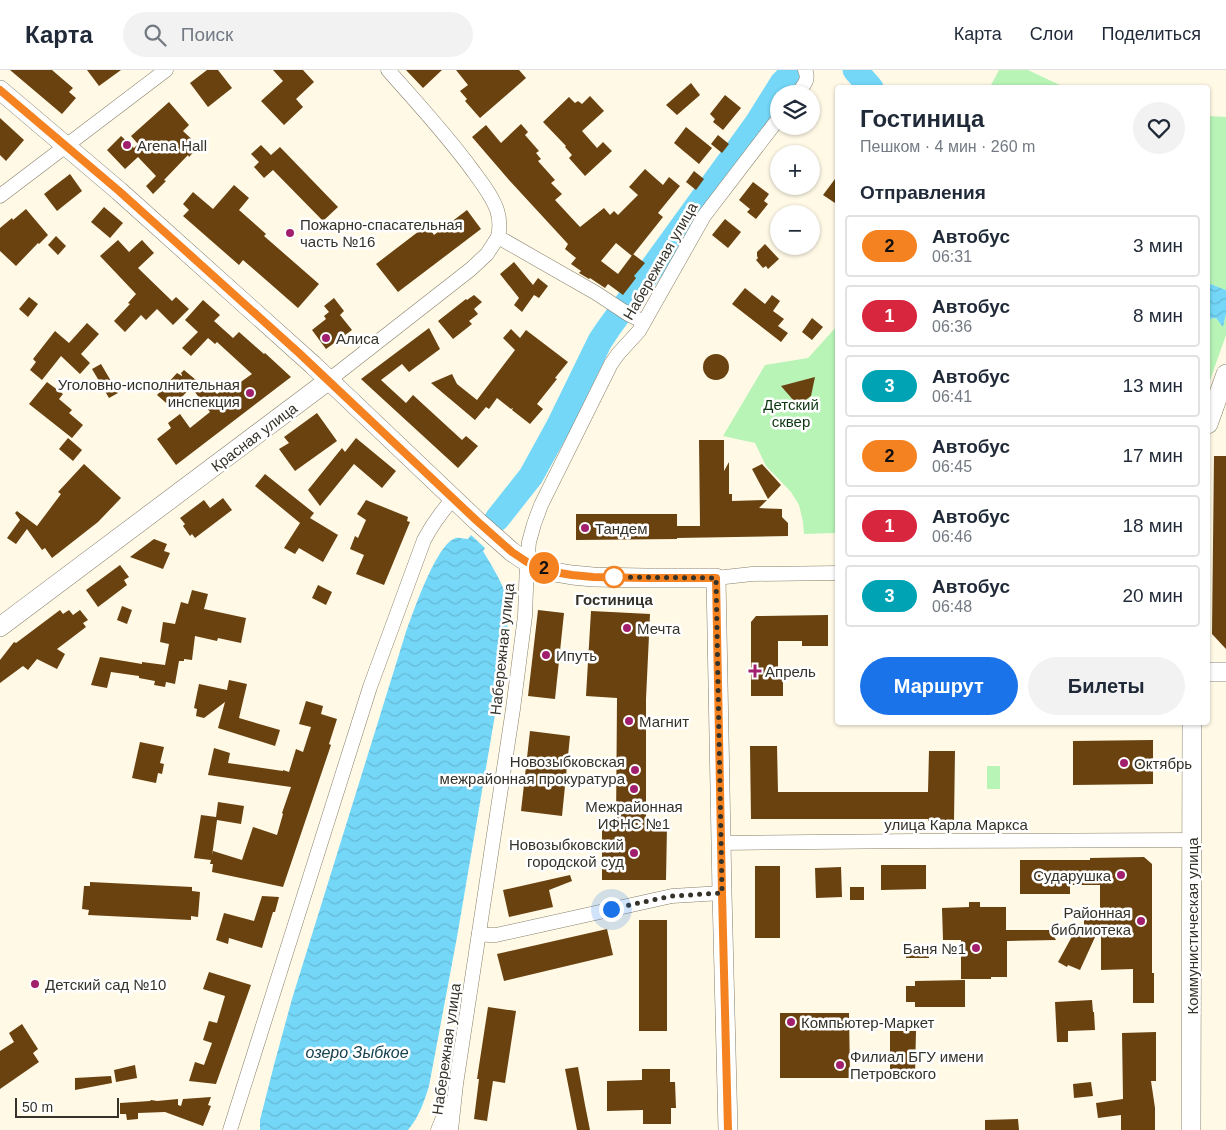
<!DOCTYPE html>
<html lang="ru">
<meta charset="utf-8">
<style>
:root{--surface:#fff;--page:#f2f2f3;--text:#1f2937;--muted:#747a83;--line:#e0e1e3;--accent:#1a73e8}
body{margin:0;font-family:Arial,sans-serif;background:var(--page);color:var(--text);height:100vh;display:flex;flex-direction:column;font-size:19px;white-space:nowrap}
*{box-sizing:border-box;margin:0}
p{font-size:16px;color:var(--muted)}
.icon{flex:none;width:28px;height:28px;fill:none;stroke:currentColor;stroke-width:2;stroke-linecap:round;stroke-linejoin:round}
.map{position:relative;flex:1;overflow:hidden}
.sheet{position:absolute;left:835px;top:15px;width:375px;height:640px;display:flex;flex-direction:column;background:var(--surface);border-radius:5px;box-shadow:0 1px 4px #0004}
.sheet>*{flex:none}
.badge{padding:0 10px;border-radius:16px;font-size:18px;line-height:32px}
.controls{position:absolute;left:770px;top:15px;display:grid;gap:10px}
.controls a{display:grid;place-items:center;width:50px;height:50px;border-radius:50%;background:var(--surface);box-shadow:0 1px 4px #0004;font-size:25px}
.scale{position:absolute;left:15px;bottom:12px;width:104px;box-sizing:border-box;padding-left:5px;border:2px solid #343229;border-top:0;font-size:14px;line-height:18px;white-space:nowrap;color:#343229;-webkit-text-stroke:4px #fff;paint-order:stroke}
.you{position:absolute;width:25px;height:25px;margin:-12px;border:4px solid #fff;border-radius:50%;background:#1a73e8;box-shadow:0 0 0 8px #1a73e833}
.map>.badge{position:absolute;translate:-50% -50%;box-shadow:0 0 0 2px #fff}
h2{padding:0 25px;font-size:19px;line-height:45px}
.round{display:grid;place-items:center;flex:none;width:52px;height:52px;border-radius:26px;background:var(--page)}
.overview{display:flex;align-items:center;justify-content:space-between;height:85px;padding:0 25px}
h1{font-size:24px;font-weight:700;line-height:38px}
.button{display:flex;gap:10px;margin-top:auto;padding:10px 25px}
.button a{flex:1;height:58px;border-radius:30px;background:var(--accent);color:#fff;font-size:20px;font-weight:700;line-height:58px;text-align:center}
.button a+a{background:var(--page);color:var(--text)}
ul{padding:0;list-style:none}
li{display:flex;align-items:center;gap:15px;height:62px;margin:0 10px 8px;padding:0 15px;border:2px solid var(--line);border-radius:5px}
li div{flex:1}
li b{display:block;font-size:19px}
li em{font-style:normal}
li .badge{min-width:55px;font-weight:700;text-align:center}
header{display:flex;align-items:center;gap:30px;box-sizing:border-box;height:70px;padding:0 25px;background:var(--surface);border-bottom:1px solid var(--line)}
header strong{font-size:24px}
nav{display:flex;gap:28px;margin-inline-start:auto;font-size:18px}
.search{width:350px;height:45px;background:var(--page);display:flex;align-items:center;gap:12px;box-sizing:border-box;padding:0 18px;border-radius:28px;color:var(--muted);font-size:19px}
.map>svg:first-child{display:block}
.green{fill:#b9f4b7}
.water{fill:url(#water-waves)}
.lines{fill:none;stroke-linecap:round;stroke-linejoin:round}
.river{stroke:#74d7f8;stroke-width:25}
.building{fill:#69420f}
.minor-casing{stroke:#867f6a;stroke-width:15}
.major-casing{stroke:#867f6a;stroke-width:20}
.minor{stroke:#fff;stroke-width:14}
.major{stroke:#fff;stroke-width:19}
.line-casing{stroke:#fff;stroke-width:11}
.line{stroke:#f58220;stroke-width:8}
.walk{stroke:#343229;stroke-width:5;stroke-dasharray:0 9}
.poi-dot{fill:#a21f6e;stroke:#fff;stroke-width:2}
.stop-dot{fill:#fff;stroke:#f58220;stroke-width:2.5}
.labels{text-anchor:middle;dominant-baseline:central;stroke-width:5;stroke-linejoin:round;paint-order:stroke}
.poi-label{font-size:15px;fill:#343229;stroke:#fff;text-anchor:start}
.street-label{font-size:15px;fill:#343229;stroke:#fff}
.park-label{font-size:15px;fill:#0c360f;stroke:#fff}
.stop-label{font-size:15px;font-weight:bold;fill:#343229;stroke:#fff}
.water-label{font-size:16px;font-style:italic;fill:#154150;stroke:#fff}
</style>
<header>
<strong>Карта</strong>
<div class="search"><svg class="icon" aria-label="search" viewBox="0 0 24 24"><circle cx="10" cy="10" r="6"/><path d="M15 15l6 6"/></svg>Поиск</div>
<nav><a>Карта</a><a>Слои</a><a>Поделиться</a></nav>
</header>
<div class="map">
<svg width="1226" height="1060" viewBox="0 0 1226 1060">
<defs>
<pattern id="water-waves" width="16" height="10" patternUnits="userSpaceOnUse" patternTransform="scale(1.25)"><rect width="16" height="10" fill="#74d7f8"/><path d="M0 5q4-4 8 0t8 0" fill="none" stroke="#65b9d5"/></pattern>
</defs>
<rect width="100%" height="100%" fill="#fff9e6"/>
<g class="green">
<polygon points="999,0 1028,0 1064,17 990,17"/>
<polygon points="1208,46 1226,47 1226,220 1208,213"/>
<polygon points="1226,244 1226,265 1208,316 1208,249 1216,248 1223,256"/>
<polygon points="837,256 837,463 804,464 803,452 799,435 791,422 766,396 755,373 723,366 765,295 808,288"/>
<rect x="987" y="696" width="13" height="23"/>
</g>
<g class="water">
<polygon points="1208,213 1226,220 1226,244 1223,257 1216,248 1208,249"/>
<path d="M471 465 485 478 483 481C491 495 500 508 505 523 512 544 504 581 502 604L457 867 429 1016C424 1032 419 1047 408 1060H260V1050L274 995 292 929 405 565C412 546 436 473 456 468 459 467 464 469 468 469Z"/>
</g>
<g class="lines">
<g class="river">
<polyline points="855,0 871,18"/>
<polyline points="497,449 531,406 559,355 600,271 608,259 757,53 782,13 795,0"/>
</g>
</g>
<g class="building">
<polygon points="10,0 52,0 73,18 69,22 76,28 62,44"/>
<polygon points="87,0 121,0 99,16"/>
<polygon points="207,0 218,0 232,18 208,37 190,13"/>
<polygon points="273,0 303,0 314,12 296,29 303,37 284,55 261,31 283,11"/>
<polygon points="406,0 442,0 423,18"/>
<polygon points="456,0 519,0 526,8 480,48 465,31 467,29 460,21 468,15"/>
<polygon points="691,13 700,25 677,45 666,35"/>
<polygon points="725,25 741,38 723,60 713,52 715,49 710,44"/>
<polygon points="590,26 604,41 582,61 597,78 603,72 612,81 585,106 569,88 572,85 565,77 566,76 543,52 569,27 575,33 578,31 582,34"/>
<polygon points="169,32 189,55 183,61 199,76 189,87 188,85 164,110 166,111 153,124 146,116 156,106 138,87 125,99 107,80 121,66 134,78 138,74 131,66"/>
<polygon points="0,48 24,70 6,91 0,85"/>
<polygon points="521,54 528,62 525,65 539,81 536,83 541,89 538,91 555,110 551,113 562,124 555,130 580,157 604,138 610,145 614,141 618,145 638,125 629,117 645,99 663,115 669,107 680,116 658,143 663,147 632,186 616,173 601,191 618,204 633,184 645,193 634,206 636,208 623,225 608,214 605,218 590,208 589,209 579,203 581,201 571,194 576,188 565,179 568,174 509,110 472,67 486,55 501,73"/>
<polygon points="686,57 712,78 699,94 674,73"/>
<polygon points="718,65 729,74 722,83 711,74"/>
<polygon points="261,75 271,85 280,77 338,137 323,151 273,100 264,108 254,97 259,92 251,84"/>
<polygon points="694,101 704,109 696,120 686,112"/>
<polygon points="70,104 82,121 57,141 44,124"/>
<polygon points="838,105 838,135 823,125"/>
<polygon points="753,112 769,124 764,131 768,134 756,149 747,142 750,139 739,130"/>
<polygon points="234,115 249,128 239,140 266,164 264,166 319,214 298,238 243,190 239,195 183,146 189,140 183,134 193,122 213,139"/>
<polygon points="104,137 123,153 110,168 91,152"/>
<polygon points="26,139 48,165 39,174 38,173 16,196 0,181 0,158 12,148 13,150"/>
<polygon points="467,140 481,159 398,222 376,194 427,155 434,165"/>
<polygon points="725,149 741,162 728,178 712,165"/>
<polygon points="56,166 66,176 58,185 48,175"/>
<polygon points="118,170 129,182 142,170 154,183 138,198 172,231 176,227 189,239 173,255 157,239 146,250 141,245 125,262 114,251 130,234 128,233 136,224 100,186"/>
<polygon points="765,174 779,189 768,199 766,196 763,198 756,190 758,188 757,186 757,182"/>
<polygon points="514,192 533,215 538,208 548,216 539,228 534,225 522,242 514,235 519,228 500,204"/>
<polygon points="745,218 765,234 772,225 780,231 773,241 784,249 778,256 788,263 781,272 732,234"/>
<polygon points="474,225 482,232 474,239 478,244 469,251 472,254 453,269 438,251 466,229 467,230"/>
<polygon points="29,227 38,234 28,247 19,239"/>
<polygon points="334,228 344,241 340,245 352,260 326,279 312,260 326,249 324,246 329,242 324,236"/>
<polygon points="203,230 220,245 214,251 233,268 239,262 264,284 265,283 291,307 176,395 157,369 171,358 168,353 180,344 190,358 210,342 191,317 172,338 157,325 177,303 182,306 182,305 181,303 184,300 208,320 212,318 217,324 225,318 228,321 252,304 217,272 215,274 208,268 191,286 182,278 198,262 185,250"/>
<polygon points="812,248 823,257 812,270 802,262"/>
<polygon points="87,253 99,264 81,284 90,293 80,304 61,286 42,310 30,300 36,292 33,289 55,261 69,273"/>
<polygon points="429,258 440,279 409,302 402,294 381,310 406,333 413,325 462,370 466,366 478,376 458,398 361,309"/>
<polygon points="511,259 520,268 526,260 568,292 555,308 557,309 537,334 543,339 530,354 512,340 513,338 511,339 497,328 489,339 486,337 475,350 431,313 452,304 457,314 477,330 515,280 503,268"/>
<circle cx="716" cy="297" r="13"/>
<polygon points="101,294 118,323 109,328 92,299"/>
<polygon points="815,307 811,326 803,332 798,332 794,331 781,316"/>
<polygon points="47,312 63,324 59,329 72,340 69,343 83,355 72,368 29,334"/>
<polygon points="317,343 337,371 295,401 279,379 289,373 284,367"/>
<polygon points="68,368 82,380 73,391 59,379"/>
<polygon points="356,368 396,401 382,418 354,394 320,436 308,420 342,378 345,382"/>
<polygon points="699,370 724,370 724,401 729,392 729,424 732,424 732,431 767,430 759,438 782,439 782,447 788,453 788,466 677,468 677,469 576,470 576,444 677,444 677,456 700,456"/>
<polygon points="1214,386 1226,386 1226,579 1212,564"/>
<polygon points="84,394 121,428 98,452 52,488 45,478 42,480 27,459 16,474 7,468 20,450 15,443 17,441 37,456 61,424 58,422"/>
<polygon points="762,394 781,415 768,429 752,399"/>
<polygon points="265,404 314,443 310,448 338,465 323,492 299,478 295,484 284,478 300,453 255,416"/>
<polygon points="223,428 232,440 195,468 192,464 190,466 183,456 185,454 180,448 204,430 210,438"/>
<polygon points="366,430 408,447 407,451 410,452 384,515 356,504 364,485 350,479 355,466 358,468 366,450 357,444"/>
<polygon points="154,469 167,474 164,481 170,483 163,499 130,487"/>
<polygon points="120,495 129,507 124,510 127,515 98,537 86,520"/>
<polygon points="318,515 332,522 326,535 312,528"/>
<polygon points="192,520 208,524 204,539 246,548 241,573 218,568 217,571 195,566 192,590 184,589 184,591 179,591 175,614 166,612 165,617 154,615 155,611 139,608 139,606 111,602 107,618 91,615 100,587 142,594 142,592 165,595 169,574 160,572 163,552 175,554 181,532 188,534"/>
<polygon points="122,536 132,540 127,554 117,550"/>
<polygon points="60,540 63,544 69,540 73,545 80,540 88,550 83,553 86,557 57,579 65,584 57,599 37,589 28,600 23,596 0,613 0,590 14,572 16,573"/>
<polygon points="538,540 564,543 555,629 528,626"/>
<polygon points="591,541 650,544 646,629 646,756 667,756 666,810 602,810 602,756 616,756 617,628 586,626"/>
<polygon points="828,545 828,576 802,576 802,571 778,571 778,599 783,599 783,626 751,626 751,552 756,546"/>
<polygon points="229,610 247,614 239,648 280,660 275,676 218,658 225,632 204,648 196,646 197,639 194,638 199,614 227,620"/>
<polygon points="306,631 323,636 321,644 337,649 329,674 331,675 283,817 212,802 213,794 210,794 211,790 194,788 201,745 216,747 218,732 244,736 241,754 217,750 212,786 213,781 242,790 253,757 277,765 283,744 282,743 291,717 208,705 214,678 230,683 228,693 283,701 283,700 289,702 296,679 303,682 311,657 299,654"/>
<polygon points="530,661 570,666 562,746 521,741"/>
<polygon points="1153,670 1153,714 1073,715 1073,671"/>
<polygon points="140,672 164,677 160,693 164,694 162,704 158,703 156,713 132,708"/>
<polygon points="750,676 777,676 778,722 928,722 929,681 955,681 954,751 928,751 928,749 751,749"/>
<polygon points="1144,787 1152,794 1152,903 1154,903 1154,933 1133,933 1133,899 1101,900 1101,854 1080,900 1068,895 1067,897 1058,892 1075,861 1081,861 1081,855 1084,855 1084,845 1100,846 1100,815 1070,815 1070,824 1020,824 1020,790 1090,790 1090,788"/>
<polygon points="881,795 926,795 926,819 881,820"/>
<rect x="755" y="796" width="25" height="72"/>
<polygon points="841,797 842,827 816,828 815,798"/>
<polygon points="570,805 572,811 549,820 553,837 509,847 503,820"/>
<polygon points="90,812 192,817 192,821 200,822 198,847 191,846 191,850 88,845 89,840 82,839 84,816 90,816"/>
<rect x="850" y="817" width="14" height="13"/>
<polygon points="262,826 279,827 275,842 273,842 262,878 229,868 228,874 216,870 224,843 254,851"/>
<polygon points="969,832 980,832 980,837 1006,837 1006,860 1050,860 1056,870 1007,871 1007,907 991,907 991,909 961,909 961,870 943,870 942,838 969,837"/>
<rect x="639" y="850" width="28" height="111"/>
<polygon points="607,859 613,885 504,911 497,884"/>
<rect x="906" y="876" width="23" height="12"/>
<polygon points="209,902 251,915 216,1014 189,1011 195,992 204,995 212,973 203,970 209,951 217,953 225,926 203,919"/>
<polygon points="965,910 965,937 915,937 915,932 906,932 906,916 915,916 915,911"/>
<polygon points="1092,930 1093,942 1094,942 1095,960 1068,961 1068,972 1057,972 1055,932"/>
<polygon points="488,937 516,941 505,1013 493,1011 487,1051 474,1049 479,1009 477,1009"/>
<polygon points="780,943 849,943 850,1008 780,1008"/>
<polygon points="22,954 38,979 33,983 39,992 0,1019 0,981 14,972 9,963"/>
<polygon points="890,961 916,961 915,1005 890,1005"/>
<polygon points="1156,962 1156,1011 1151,1011 1155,1038 1155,1060 1121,1060 1121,1045 1098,1048 1096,1033 1123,1029 1122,963"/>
<polygon points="135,995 137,1008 116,1012 114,1000"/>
<polygon points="578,997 585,1035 590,1060 577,1060 565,999"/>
<polygon points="642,999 670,999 670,1012 675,1012 676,1038 671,1038 671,1054 643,1054 643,1040 607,1041 607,1011 642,1010"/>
<polygon points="111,1006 112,1013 75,1020 75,1008"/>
<polygon points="1091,1012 1093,1026 1074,1028 1073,1014"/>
<polygon points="211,1027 208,1035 211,1036 203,1056 165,1042 138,1043 138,1049 127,1050 126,1044 120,1044 120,1033 150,1031 151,1030 157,1031 178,1029 178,1035 181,1036 183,1029"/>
<polygon points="1018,1049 1019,1060 985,1060 985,1050"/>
</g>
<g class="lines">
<defs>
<g id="minor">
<path d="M388 0C417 33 447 65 473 101 482 113 492 126 497 140 500 149 500 158 498 167L596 223 628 244 644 252"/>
<path d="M797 24C803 16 810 10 805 0"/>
<polyline points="0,126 166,0"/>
<polyline points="329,310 471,199 487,184 498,167"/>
<polyline points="716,508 752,504 838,503"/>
<polyline points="721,773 916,771 1192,770"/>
<polyline points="479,864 489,865 496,865 672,826 722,823"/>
<path d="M230 1060 370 617 424 470C432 455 441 442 453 429"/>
<polyline points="438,1060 449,1033"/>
<polyline points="451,1060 456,1014 513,639 525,546 527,492 529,472 534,454 541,435 611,294 618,284 639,261 704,146 779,48"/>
</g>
<g id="major">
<polyline points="0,20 119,121 313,295 477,451 512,482 527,492 539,497 554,502 572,505 593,507 645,508 716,508 722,823 728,1060"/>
<polyline points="1208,354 1226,304"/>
<polyline points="0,557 329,310"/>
<polyline points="1208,602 1226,602"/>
<polyline points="1191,1060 1192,652"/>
</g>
</defs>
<use href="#minor" class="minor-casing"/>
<use href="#major" class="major-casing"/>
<use href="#minor" class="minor"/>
<use href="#major" class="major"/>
</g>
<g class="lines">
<defs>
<polyline id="line" points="0,20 119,121 299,283 477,451 512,482 527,492 539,496 554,502 572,505 593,507 645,508 716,508 722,823 728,1060"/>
</defs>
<use href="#line" class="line-casing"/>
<use href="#line" class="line"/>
<polyline class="walk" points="611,839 672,826 722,823 716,508 610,507 614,507"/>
</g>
<g class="poi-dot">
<circle cx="127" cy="75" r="5"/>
<circle cx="290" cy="163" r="5"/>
<circle cx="326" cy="268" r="5"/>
<circle cx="250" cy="323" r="5"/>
<circle cx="585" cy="458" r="5"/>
<circle cx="627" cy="558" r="5"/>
<circle cx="546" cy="585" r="5"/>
<path d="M752.5 593.5h5v5h5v5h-5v5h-5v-5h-5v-5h5z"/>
<circle cx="629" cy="651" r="5"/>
<circle cx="1124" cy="693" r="5"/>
<circle cx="635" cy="700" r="5"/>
<circle cx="634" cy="719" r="5"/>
<circle cx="634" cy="783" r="5"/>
<circle cx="1121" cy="805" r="5"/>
<circle cx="1141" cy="851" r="5"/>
<circle cx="976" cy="878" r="5"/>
<circle cx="35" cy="914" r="5"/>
<circle cx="791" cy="952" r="5"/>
<circle cx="840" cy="995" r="5"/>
</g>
<circle class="stop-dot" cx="614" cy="507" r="10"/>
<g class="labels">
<g class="poi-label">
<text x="137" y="75">Arena Hall</text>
<text x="300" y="154">Пожарно-спасательная<tspan x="300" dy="17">часть №16</tspan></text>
<text x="336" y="268">Алиса</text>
<text x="240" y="314" text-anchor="end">Уголовно-исполнительная<tspan x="240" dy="17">инспекция</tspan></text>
<text x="595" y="458">Тандем</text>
<text x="637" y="558">Мечта</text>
<text x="556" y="585">Ипуть</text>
<text x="765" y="601">Апрель</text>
<text x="639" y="651">Магнит</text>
<text x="625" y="691" text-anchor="end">Новозыбковская<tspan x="625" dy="17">межрайонная прокуратура</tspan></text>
<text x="1134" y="693">Октябрь</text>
<text x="634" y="736" text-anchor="middle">Межрайонная<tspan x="634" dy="17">ИФНС №1</tspan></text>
<text x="624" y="774" text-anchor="end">Новозыбковский<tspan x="624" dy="17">городской суд</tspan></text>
<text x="1111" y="805" text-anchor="end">Сударушка</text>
<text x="1131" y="842" text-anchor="end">Районная<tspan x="1131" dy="17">библиотека</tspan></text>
<text x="966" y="878" text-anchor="end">Баня №1</text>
<text x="45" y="914">Детский сад №10</text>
<text x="801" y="952">Компьютер-Маркет</text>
<text x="850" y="986">Филиал БГУ имени<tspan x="850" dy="17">Петровского</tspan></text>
</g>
<g class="street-label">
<text transform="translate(660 191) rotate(-60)">Набережная улица</text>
<text transform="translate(254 367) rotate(-37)">Красная улица</text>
<text transform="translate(502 579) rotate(-84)">Набережная улица</text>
<text x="956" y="754">улица Карла Маркса</text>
<text transform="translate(1192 856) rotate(-90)">Коммунистическая улица</text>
<text transform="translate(446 979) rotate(-82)">Набережная улица</text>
</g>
<g class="park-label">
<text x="791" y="334">Детский<tspan x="791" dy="17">сквер</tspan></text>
</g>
<g class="stop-label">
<text x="614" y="529">Гостиница</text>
</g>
<g class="water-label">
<text x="357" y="982">озеро Зыбкое</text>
</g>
</g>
</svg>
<div class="controls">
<a><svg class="icon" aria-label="layers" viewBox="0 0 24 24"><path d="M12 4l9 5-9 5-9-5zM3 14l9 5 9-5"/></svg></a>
<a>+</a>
<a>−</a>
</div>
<div class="scale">50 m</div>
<div class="you" style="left:611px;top:839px"></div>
<b class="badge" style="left:544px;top:498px;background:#f58220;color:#111">2</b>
<section class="sheet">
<div class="overview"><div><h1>Гостиница</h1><p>Пешком · 4 мин · 260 m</p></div><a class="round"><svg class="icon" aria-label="heart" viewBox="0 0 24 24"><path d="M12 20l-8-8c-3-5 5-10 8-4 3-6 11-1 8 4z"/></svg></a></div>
<h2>Отправления</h2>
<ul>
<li><span class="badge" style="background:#f58220;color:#111">2</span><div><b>Автобус</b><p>06:31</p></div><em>3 мин</em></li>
<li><span class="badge" style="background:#d7263d;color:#fff">1</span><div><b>Автобус</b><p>06:36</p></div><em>8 мин</em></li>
<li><span class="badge" style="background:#00a3b4;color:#fff">3</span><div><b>Автобус</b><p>06:41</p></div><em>13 мин</em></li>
<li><span class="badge" style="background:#f58220;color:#111">2</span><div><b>Автобус</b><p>06:45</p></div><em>17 мин</em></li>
<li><span class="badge" style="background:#d7263d;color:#fff">1</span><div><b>Автобус</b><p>06:46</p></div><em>18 мин</em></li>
<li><span class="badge" style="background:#00a3b4;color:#fff">3</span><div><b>Автобус</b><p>06:48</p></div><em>20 мин</em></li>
</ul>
<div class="button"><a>Маршрут</a><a>Билеты</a></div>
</section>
</div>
